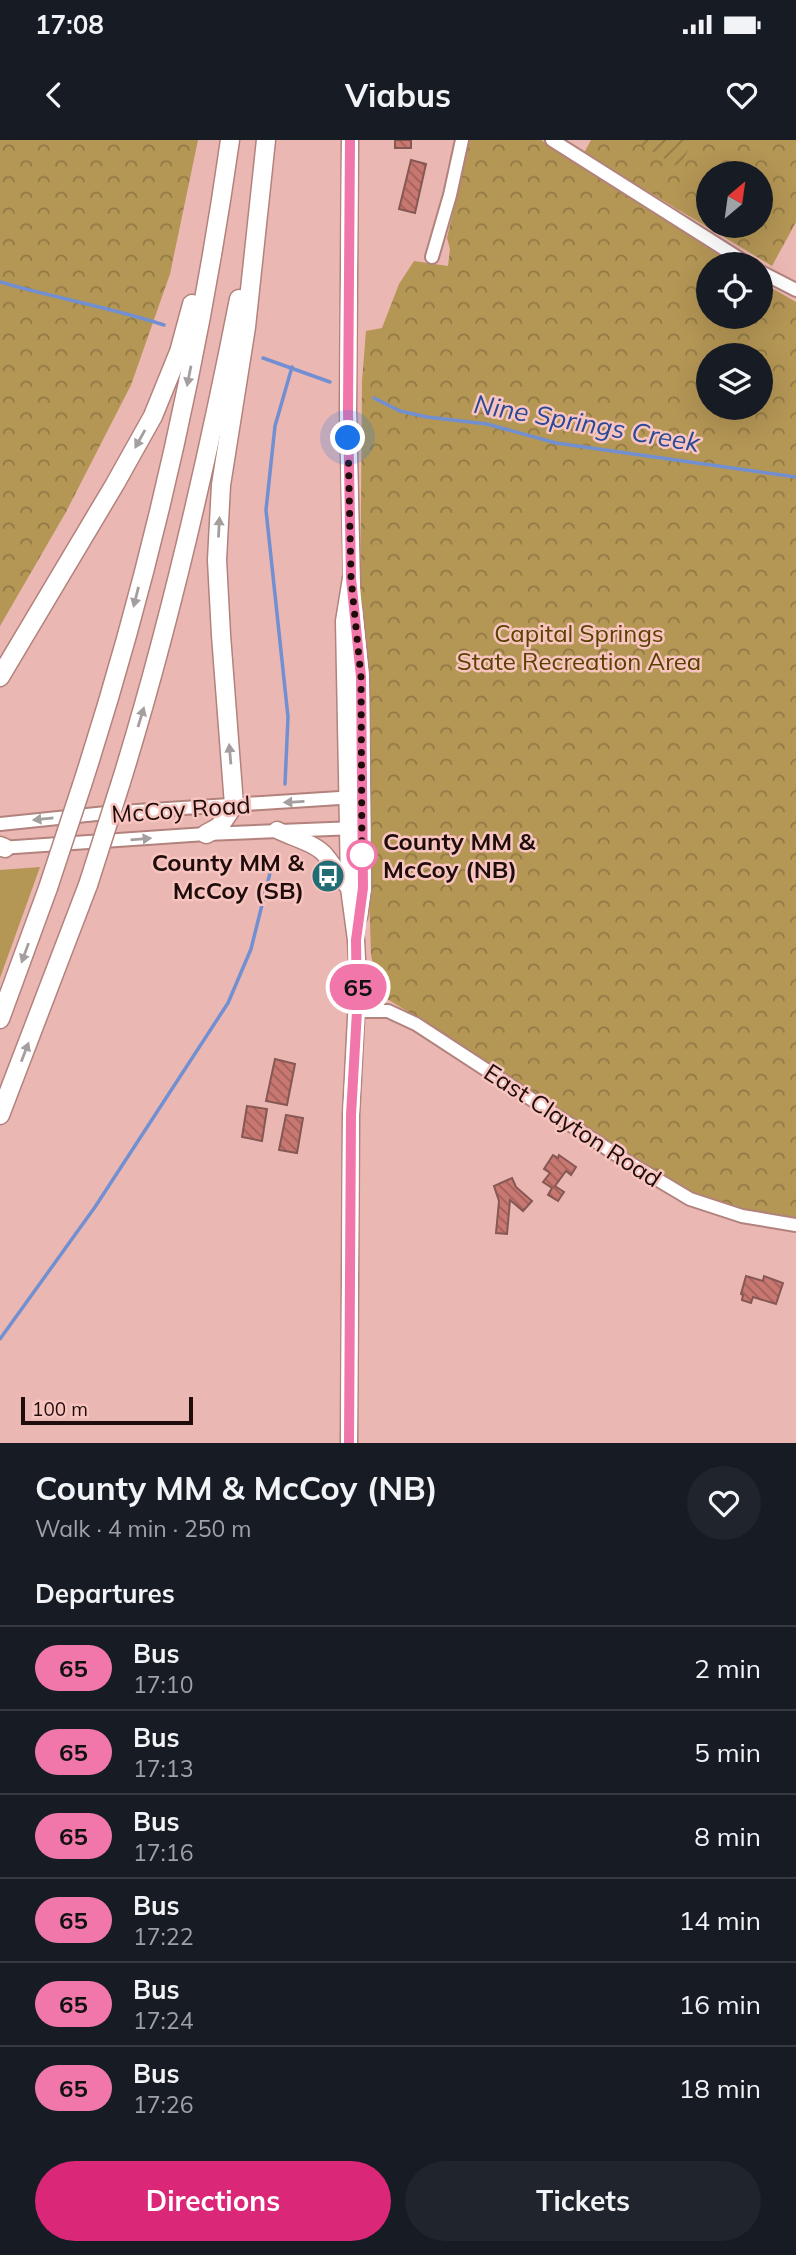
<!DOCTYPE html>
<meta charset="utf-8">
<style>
:root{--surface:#171b24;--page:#20242c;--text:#f1f3f6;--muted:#9ea1a6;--line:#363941;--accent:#db2777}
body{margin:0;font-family:Mulish,sans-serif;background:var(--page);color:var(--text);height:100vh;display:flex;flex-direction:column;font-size:26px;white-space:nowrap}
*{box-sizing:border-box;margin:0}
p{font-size:23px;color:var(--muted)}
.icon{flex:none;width:38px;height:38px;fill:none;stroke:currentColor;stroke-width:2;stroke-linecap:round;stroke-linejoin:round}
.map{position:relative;height:1303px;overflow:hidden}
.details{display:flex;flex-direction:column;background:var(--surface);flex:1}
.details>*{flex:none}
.badge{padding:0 14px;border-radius:23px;font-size:24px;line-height:46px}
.needle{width:46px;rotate:29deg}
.fabs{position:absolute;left:696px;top:21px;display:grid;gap:14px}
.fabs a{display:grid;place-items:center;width:77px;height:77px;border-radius:50%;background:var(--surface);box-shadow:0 7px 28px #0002;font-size:35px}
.scale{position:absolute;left:21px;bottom:18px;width:172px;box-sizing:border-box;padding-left:7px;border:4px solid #1f0d0c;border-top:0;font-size:19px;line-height:24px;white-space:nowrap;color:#1f0d0c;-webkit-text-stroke:5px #f8c4bf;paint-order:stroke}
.you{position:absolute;width:35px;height:35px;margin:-18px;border:5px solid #fff;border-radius:50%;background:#1a73e8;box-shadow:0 0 0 10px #1a73e833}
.map>.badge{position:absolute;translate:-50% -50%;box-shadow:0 0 0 4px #fff}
h2{padding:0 35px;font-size:26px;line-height:63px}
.round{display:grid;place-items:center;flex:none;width:74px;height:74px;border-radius:37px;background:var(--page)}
.head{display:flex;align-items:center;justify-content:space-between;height:119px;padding:0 35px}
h1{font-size:33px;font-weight:700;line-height:52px}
.action{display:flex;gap:14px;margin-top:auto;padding:14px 35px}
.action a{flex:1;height:80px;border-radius:42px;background:var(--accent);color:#fff;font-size:28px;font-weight:700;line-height:80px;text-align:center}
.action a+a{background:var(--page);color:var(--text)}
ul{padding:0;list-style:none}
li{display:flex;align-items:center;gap:21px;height:84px;padding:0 35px;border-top:2px solid var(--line)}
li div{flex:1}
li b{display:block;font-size:26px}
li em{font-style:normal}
li .badge{min-width:77px;font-weight:700;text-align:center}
.status{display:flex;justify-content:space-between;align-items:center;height:49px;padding:0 35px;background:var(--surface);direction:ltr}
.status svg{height:19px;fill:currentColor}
header{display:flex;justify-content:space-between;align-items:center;height:91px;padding:0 35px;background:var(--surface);font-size:32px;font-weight:700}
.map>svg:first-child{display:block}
.grass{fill:#b49655}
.park{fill:url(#park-crowns);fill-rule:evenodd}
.garden{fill:url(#garden-furrows)}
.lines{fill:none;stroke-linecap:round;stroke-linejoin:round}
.stream{stroke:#7290d1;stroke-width:3.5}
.building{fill:url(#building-back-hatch);stroke:#855854;stroke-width:2}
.minor-casing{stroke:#b2827d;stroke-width:16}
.major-casing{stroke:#b2827d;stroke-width:19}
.highway-casing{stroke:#b2827d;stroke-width:21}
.minor{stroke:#fff;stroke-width:12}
.major{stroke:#fff;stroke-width:16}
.highway{stroke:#fff;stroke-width:18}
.highway-bridge-casing{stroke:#b2827d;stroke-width:21;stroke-linecap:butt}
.highway-bridge{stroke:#fff;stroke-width:18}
.oneway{fill:#a59e9e}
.line-casing{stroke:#fff;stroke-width:16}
.line{stroke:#f177aa;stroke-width:10}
.walk{stroke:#1f0d0c;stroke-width:7;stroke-dasharray:0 12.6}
.stop-dot{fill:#fff;stroke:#f177aa;stroke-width:3.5}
.labels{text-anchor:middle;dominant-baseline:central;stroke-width:5;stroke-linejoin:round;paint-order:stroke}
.park-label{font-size:24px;fill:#594100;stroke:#f8c4bf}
.street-label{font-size:24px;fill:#1f0d0c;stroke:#f8c4bf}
.stop-label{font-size:24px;font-weight:bold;fill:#1f0d0c;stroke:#f8c4bf;text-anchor:start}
.poi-label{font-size:24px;font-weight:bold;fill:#1f0d0c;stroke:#f8c4bf;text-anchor:end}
.water-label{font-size:26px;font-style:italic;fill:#294996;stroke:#f8c4bf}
</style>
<div class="status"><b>17:08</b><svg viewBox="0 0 49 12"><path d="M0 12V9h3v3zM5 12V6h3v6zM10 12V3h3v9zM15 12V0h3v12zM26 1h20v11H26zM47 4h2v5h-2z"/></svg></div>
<header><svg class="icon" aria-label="back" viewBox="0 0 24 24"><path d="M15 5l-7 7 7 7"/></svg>Viabus<svg class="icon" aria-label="heart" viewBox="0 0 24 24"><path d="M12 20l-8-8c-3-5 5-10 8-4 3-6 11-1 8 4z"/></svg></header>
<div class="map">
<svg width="796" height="1303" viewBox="0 0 796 1303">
<defs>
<pattern id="park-crowns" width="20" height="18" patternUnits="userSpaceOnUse" patternTransform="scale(1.75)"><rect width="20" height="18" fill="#b49655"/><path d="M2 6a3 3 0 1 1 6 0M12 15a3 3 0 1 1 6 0" fill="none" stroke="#927945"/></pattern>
<pattern id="garden-furrows" width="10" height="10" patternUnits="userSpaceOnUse" patternTransform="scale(1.75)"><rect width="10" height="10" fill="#b49655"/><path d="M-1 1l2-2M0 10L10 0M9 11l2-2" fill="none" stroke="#927945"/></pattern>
<pattern id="building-back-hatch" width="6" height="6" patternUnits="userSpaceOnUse" patternTransform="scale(1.75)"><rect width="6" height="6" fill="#c87771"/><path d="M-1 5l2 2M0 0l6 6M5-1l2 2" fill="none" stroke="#a2605b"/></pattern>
</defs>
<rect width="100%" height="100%" fill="#ebb7b2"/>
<polygon class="grass" points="40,727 0,838 0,730"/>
<g class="park">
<polygon points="0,0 198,0 170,134 131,245 66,372 0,486"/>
<path d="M470 0H541L733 124H709V177H761V142L796 162V1084L705 1064 481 924 423 881 384 857 377 850 371 814 360 482 362 241 366 191 382 188 399 144 414 121 448 126 450 109 447 98ZM709 215H761V268H709Z"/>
<path d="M591 0H796V82L772 126 584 13ZM709 33H761V86H709Z"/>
</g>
<polygon class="garden" points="634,0 695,0 678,27"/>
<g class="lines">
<g class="stream">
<path d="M0 142C54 158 110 167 164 185"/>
<polyline points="263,218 330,242"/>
<polyline points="374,258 400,271 427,277 487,284 556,303 796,337"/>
<polyline points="285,644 288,577 266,370 275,286 292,227"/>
<polyline points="0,1199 95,1067 228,863 251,809 272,725"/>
</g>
</g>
<g class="building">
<rect x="395" y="0" width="16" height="8"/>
<polygon points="411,20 426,24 415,73 399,69"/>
<polygon points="275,919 295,924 287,965 266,961"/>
<polygon points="247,966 267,969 262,1001 242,997"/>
<polygon points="286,975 303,978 297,1013 279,1010"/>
<polygon points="553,1015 558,1018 559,1015 576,1027 571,1035 566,1031 555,1046 564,1052 558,1061 548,1055 552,1048 543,1042 550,1033 544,1029"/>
<polygon points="512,1038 516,1047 532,1061 523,1071 510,1060 507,1094 496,1093 499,1061 494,1046"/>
<polygon points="746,1136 763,1141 764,1136 783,1143 776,1164 753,1157 751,1163 742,1160 743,1155 741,1154"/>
</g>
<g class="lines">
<defs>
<g id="minor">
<polyline points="552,0 748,124"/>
<polyline points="432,117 450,55 462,0"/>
<polyline points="761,132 796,150"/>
<polyline points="0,684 106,673 355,657"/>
<polyline points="0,708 206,694 356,688"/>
<polyline points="357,871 388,871 416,884 623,1019 690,1059 742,1076 796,1085"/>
</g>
<g id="major">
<polyline points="350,0 348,270 352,445"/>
<polyline points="354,468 361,537 363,748 359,777"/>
<path d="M277 690C292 698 316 703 326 716 335 726 340 738 349 748"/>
<polyline points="349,1303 351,975 358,839 356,800 349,748 348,687 344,481 351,438"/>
</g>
<g id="highway">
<polyline points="0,537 115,344 153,276 179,212 192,164"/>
<path d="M121 642C170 484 207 322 239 159"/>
<path d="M82 645C150 435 199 218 230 0"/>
<polyline points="206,694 219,687 234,665 221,495 217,420 221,345 246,187 266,0"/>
<polyline points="0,706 5,708"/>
<polyline points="0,879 48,748"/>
<polyline points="0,975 88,745"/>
</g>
</defs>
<use href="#minor" class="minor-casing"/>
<use href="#major" class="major-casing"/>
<use href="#highway" class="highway-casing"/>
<use href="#minor" class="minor"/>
<use href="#major" class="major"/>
<use href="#highway" class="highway"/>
<defs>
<g id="highway-bridge">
<polyline points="88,745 121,642"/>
<polyline points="48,748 82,645"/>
</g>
</defs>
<use href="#highway-bridge" class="highway-bridge-casing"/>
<use href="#highway-bridge" class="highway-bridge"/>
</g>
<defs><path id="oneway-solid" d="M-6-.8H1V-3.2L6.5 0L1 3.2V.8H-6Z" transform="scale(1.75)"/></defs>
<g class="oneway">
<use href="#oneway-solid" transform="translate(189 236) rotate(101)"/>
<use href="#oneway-solid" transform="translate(140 299) rotate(119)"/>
<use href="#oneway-solid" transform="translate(219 387) rotate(-87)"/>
<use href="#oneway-solid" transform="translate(136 457) rotate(104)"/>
<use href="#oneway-solid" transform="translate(141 577) rotate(-73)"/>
<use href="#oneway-solid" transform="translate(230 614) rotate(-95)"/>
<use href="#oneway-solid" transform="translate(294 662) rotate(177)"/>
<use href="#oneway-solid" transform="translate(43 679) rotate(174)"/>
<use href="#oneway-solid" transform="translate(141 699) rotate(-5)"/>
<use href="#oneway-solid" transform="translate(25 813) rotate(110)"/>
<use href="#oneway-solid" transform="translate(25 912) rotate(-69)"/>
</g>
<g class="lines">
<defs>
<polyline id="line" points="349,1303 351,975 357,871 356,800 363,748 361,537 351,438 348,270 350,0"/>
</defs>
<use href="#line" class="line-casing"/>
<use href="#line" class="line"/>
<polyline class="walk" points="348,298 351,438 361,537 362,723 362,715"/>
</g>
<defs>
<symbol id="bus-disc" viewBox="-11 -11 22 22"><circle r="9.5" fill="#226d74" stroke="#f8c4bf"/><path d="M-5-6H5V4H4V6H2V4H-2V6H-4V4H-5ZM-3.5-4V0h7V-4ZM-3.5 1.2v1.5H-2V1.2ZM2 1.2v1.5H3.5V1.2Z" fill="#fff"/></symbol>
</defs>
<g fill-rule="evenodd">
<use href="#bus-disc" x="309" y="717" width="38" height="38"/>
</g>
<circle class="stop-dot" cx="362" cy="715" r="14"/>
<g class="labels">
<g class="park-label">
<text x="579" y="493">Capital Springs<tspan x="579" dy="28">State Recreation Area</tspan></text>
</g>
<g class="street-label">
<text transform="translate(181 669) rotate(-4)">McCoy Road</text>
<text transform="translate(573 985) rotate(33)">East Clayton Road</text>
</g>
<g class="stop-label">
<text x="383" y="701">County MM &amp;<tspan x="383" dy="28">McCoy (NB)</tspan></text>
</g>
<g class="poi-label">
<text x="304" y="722">County MM &amp;<tspan x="304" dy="28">McCoy (SB)</tspan></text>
</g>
<g class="water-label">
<text transform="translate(587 283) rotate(10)">Nine Springs Creek</text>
</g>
</g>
</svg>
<div class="fabs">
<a><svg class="needle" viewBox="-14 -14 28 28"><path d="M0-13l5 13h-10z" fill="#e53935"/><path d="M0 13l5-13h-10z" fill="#9ea1a6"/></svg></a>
<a><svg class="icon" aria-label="locate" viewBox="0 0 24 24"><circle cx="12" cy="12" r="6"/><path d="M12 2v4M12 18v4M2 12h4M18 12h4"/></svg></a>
<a><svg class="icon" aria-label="layers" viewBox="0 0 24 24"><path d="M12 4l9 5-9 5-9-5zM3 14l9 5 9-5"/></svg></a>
</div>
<div class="scale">100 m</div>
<div class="you" style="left:348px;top:298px"></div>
<b class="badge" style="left:358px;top:847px;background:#f177aa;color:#111">65</b>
</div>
<section class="details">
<div class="head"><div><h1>County MM &amp; McCoy (NB)</h1><p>Walk · 4 min · 250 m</p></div><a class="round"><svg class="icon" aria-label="heart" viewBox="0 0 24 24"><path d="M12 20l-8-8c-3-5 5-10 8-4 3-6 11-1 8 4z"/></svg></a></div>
<h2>Departures</h2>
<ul>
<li><span class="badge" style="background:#f177aa;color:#111">65</span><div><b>Bus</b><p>17:10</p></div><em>2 min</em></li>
<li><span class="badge" style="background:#f177aa;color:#111">65</span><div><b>Bus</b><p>17:13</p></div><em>5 min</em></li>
<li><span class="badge" style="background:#f177aa;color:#111">65</span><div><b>Bus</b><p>17:16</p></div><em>8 min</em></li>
<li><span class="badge" style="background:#f177aa;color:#111">65</span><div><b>Bus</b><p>17:22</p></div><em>14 min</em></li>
<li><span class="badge" style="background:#f177aa;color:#111">65</span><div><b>Bus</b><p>17:24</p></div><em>16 min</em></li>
<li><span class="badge" style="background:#f177aa;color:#111">65</span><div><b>Bus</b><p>17:26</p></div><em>18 min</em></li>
</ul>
<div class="action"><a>Directions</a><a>Tickets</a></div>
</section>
